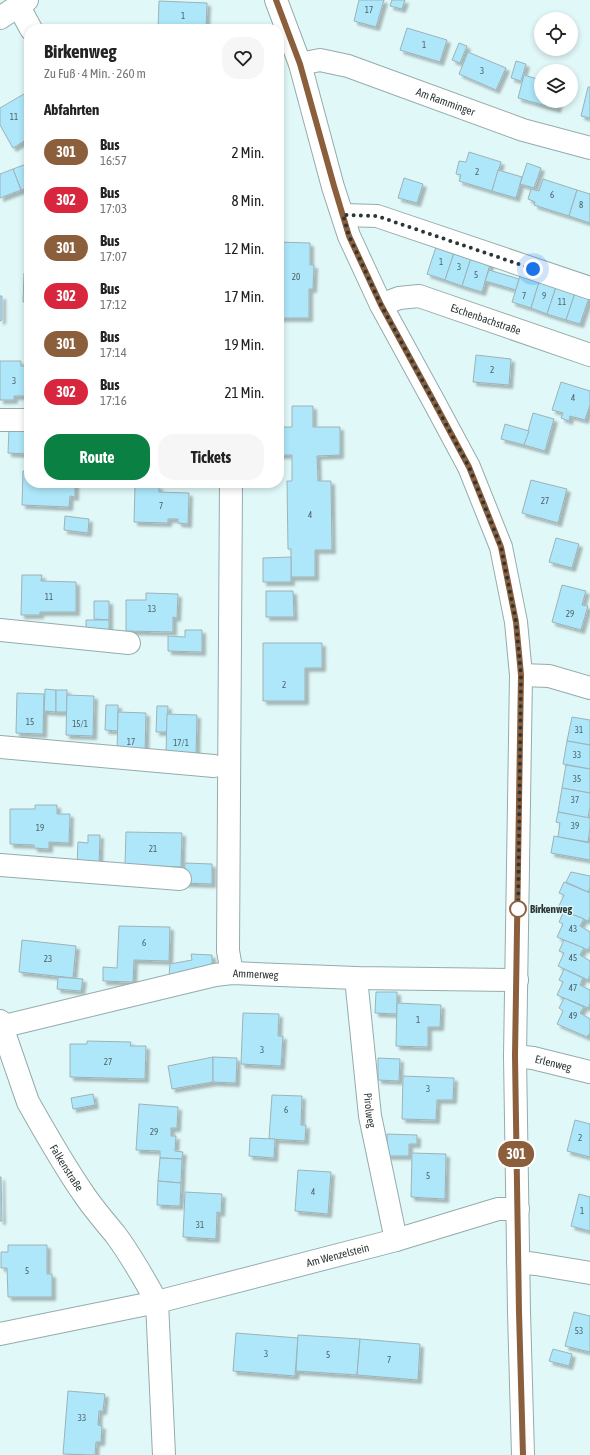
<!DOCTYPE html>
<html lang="de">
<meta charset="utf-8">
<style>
:root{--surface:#fff;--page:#f6f6f6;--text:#222;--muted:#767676;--accent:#0b8043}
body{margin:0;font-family:"Asap Condensed",sans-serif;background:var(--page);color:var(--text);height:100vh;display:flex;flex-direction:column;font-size:15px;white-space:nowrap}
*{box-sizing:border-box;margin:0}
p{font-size:13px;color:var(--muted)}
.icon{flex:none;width:22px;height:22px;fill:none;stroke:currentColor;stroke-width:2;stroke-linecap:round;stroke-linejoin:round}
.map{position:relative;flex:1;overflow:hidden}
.panel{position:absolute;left:24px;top:24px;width:260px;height:464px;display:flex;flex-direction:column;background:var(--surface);border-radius:16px;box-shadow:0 2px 6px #0003}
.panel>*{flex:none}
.badge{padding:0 8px;border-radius:13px;font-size:14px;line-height:26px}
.buttons{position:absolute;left:534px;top:12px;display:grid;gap:8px}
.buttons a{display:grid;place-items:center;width:44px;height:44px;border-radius:50%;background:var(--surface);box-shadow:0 2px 6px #0003;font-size:20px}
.you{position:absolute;width:20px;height:20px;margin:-10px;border:3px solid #fff;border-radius:50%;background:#1a73e8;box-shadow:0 0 0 6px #1a73e833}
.map>.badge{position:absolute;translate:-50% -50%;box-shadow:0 0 0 2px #fff}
h2{padding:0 20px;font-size:15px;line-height:36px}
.round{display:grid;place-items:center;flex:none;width:42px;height:42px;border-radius:16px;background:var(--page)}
.overview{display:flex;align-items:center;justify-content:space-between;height:68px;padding:0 20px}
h1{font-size:19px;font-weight:700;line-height:30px}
.cta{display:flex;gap:8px;margin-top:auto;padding:8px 20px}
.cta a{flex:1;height:46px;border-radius:16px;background:var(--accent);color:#fff;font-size:16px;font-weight:700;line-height:46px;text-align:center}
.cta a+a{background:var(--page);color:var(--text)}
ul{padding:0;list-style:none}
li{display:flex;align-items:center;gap:12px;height:48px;padding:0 20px}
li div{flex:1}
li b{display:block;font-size:15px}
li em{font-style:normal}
li .badge{min-width:44px;font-weight:700;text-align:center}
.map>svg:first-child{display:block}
.building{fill:#ade7f9;stroke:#9db2b8;filter:url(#shadow)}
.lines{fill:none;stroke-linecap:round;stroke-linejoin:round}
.minor-casing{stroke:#95abab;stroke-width:24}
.minor{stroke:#fff;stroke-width:22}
.line-casing{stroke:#fff;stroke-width:9}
.line{stroke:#8b5e3c;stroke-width:6}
.walk{stroke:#2d3636;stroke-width:4;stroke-dasharray:0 7.2}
.stop-dot{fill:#fff;stroke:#8b5e3c;stroke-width:2}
.labels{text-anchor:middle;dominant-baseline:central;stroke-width:3;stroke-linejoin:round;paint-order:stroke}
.number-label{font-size:9px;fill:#4d6267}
.street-label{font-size:11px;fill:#2d3636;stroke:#e1f8f8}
.stop-label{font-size:11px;font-weight:bold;fill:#2d3636;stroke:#e1f8f8;text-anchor:start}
</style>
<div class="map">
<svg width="590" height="1455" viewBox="0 0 590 1455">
<defs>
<filter id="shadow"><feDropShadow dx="3.5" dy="3.5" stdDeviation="1" flood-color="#0004"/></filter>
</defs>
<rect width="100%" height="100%" fill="#e1f8f8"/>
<g class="building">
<polygon points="359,0 384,0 376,27 354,21"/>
<polygon points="392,0 405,0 402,9 390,6"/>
<polygon points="159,1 207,3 206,29 158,29"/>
<polygon points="407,28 447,40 440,62 400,50"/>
<polygon points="459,43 467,46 460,63 452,60"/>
<polygon points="468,52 506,68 496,90 459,74"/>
<polygon points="516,61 526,64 521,81 511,78"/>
<polygon points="524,75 541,80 541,101 559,101 557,109 518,98"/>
<polygon points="588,87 590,87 590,118 581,116"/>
<polygon points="29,91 29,138 13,148 0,125 0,108"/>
<polygon points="469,152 501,162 492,191 459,181 461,175 456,174 459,161 466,162"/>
<polygon points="29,163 29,187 21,190 13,169"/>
<polygon points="527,163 541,168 534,188 520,184"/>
<polygon points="13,169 21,190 0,198 0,174"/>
<polygon points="498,170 522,177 516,198 492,191"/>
<polygon points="404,178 423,184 417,203 398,198"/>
<polygon points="543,179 577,190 569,216 534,205 535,202 528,199 531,189 539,191"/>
<polygon points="577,190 590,194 590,223 569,216"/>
<polygon points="279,242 310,243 310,265 314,265 313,289 309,289 309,318 279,318"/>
<polygon points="437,244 455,250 445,280 427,274"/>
<polygon points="455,250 472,255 462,286 445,280"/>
<polygon points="472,255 491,261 482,292 462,286"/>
<polygon points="489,270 519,279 516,290 485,281"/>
<polygon points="24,273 29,273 29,302 23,302"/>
<polygon points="521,273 540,279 531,308 512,302"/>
<polygon points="540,279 557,284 547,314 531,308"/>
<polygon points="557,284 576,290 566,320 547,314"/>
<polygon points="576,290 590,295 580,324 566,320"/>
<polygon points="0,296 2,296 2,320 0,321"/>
<polygon points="476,355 511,359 509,385 473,382"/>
<polygon points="0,361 21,361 21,366 29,366 29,396 14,396 14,400 0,400"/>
<polygon points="561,382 590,391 590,405 585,420 570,416 569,421 561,418 563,413 552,410"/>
<polygon points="292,406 313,406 313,427 340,427 340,455 317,456 318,481 331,481 332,550 315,550 315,577 291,577 291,549 288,549 287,481 292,481 292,455 279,455 279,427 292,427"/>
<polygon points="533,413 554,419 545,451 524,445"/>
<polygon points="505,424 529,431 524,445 501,439"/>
<polygon points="9,428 29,429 29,454 8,453"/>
<polygon points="23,471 29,471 29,483 75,483 75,497 70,496 69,507 22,505"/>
<polygon points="531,480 567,489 558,523 522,513"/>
<polygon points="135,486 159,486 159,492 189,493 188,524 178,523 178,519 168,519 168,523 134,522"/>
<polygon points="65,516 89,519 88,533 64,530"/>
<polygon points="556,538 579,544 572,568 549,562"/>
<polygon points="291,557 291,582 263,582 263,558"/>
<polygon points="22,575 42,575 41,581 76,582 76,612 40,612 40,615 21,615"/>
<polygon points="562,585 586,591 582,605 588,606 581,630 552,622"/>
<polygon points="266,591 293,591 294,617 266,617"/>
<polygon points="146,593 178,594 177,618 173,617 173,632 126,631 126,600 146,600"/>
<polygon points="94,601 109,601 109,620 94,619"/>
<polygon points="86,620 109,620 109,633 86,635"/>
<polygon points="185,630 202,630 202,652 168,651 168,636 185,637"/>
<polygon points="263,643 322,643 322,668 305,668 305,701 263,701"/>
<polygon points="45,689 56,690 56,712 44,711"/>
<rect x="56" y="690" width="11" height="22"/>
<polygon points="17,693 44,694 43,734 16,733"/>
<polygon points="67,695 94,696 93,736 66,735"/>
<polygon points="106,705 118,705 118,731 105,730"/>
<polygon points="157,706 168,706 167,732 156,732"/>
<polygon points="118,712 146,713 145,753 117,753"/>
<polygon points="167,714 197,715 196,756 166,755"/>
<polygon points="572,717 590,720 590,745 567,741"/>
<polygon points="567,741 590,745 590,769 563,764"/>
<polygon points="566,765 590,769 590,793 562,788"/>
<polygon points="562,788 590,793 590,806 588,818 558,812"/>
<polygon points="35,805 57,805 57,814 70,814 69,843 49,842 49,849 34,848 34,845 10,844 10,809 35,809"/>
<polygon points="558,812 590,818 590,828 588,842 558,837 560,823 556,822"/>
<polygon points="126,832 182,833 181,867 125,865"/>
<polygon points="88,835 100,835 99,866 77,865 78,842 88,843"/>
<polygon points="554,836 590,843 590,860 551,853"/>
<polygon points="185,863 212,864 212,884 184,883"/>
<polygon points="571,872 590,876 590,888 588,892 566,882"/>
<polygon points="564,882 590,893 590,917 588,921 558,908 564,895 559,893"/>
<polygon points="564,911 584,919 580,926 590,932 590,946 588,950 557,937 563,924 559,922"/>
<polygon points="119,926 170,927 169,961 134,960 133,982 103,981 103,967 117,968"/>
<polygon points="22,940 76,946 73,978 19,972"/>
<polygon points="564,940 584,948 580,955 590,961 590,975 588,980 558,966 564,953 559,951"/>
<polygon points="191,954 212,955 212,968 169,976 170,964 192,960"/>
<polygon points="564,969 583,978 580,985 590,990 590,1004 588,1008 557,995 563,982 559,980"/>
<polygon points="58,977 83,979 81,991 57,989"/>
<polygon points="376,992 397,992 397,1014 375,1013"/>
<polygon points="564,998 584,1007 580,1013 590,1019 590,1033 587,1037 557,1024 563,1011 559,1008"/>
<polygon points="397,1003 441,1005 440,1027 428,1027 428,1047 396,1046"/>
<polygon points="243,1013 279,1014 278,1036 283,1036 281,1066 241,1064"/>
<polygon points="87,1041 131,1042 130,1046 146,1046 145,1079 70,1077 70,1044 87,1044"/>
<polygon points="213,1057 213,1082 172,1089 168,1066"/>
<polygon points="213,1057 237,1058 236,1083 213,1082"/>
<polygon points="378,1058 400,1059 399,1081 378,1080"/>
<polygon points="403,1076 454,1078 453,1100 437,1100 436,1120 402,1119"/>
<polygon points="93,1094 95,1105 73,1109 71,1098"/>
<polygon points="272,1095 302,1096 301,1125 306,1125 305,1141 269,1139"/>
<polygon points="139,1104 178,1107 177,1128 171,1128 171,1136 176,1136 175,1151 183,1152 182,1159 160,1158 160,1151 136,1150"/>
<polygon points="575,1120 590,1124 590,1157 567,1151"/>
<polygon points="387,1134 417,1135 417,1144 409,1144 409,1156 387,1156"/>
<polygon points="250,1138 275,1139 274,1158 249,1156"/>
<polygon points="412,1153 446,1154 445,1199 411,1197"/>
<polygon points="160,1158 182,1159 181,1183 158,1181"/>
<polygon points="298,1170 331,1172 328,1214 295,1211"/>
<polygon points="0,1177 1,1177 2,1221 0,1221"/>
<polygon points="158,1181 181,1183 180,1206 157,1205"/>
<polygon points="185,1192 222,1194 221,1213 217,1212 216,1239 183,1237"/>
<polygon points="579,1194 590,1197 590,1231 571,1226"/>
<polygon points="8,1245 47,1245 47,1274 52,1274 52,1297 8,1297 7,1268 1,1268 1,1252 8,1252"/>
<polygon points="574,1312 590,1316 590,1352 565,1346"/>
<polygon points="236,1333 298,1338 295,1376 233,1371"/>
<polygon points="298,1335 360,1339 357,1375 296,1371"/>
<polygon points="360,1339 420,1344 418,1380 357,1375"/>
<polygon points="553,1349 572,1354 569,1366 549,1361"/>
<polygon points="68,1391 105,1394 103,1411 99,1411 98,1425 102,1426 101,1442 96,1442 95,1455 63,1454"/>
</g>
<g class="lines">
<defs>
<g id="minor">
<polyline points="276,0 300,64 333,187 349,236 381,305 433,400 469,467 501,547 516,622 521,675 515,1056 519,1312 523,1455"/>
<polyline points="18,5 31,29"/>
<polyline points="0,18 27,0"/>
<path id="s1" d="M300 64 320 60 348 66 523 130 590 148"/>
<polyline points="343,215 377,216 590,288"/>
<path id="s2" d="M381 305 399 298 419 296 590 355"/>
<polyline points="0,420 29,420"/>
<polyline points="231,483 228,951 232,973"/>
<polyline points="0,630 129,643"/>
<polyline points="521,675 549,676 590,688"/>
<polyline points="0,747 214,766"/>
<polyline points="0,865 180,879"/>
<path id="s3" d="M356 978 370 1116 396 1240"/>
<path id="s4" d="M0 1021 28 1102C46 1134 64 1166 85 1196 94 1209 105 1222 115 1234 131 1255 144 1279 157 1302L164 1455"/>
<path id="s5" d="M0 1027 215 975 232 973 356 978 517 980"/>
<path id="s6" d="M515 1056 533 1058 590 1072"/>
<polyline points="518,1262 536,1264 590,1273"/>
<path id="s7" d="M0 1334 157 1302 396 1240 498 1209H518"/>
</g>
</defs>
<use href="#minor" class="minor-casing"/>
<use href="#minor" class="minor"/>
</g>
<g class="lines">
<defs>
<polyline id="line" points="276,0 300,64 334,186 349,236 381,305 433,400 469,467 501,547 516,622 521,675 515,1056 519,1312 523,1455"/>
</defs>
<use href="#line" class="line-casing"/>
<use href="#line" class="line"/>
<polyline class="walk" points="518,909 518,912 521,675 516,622 501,547 469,467 433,400 381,305 349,236 343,215 377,216 533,269"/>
</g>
<circle class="stop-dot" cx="518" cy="909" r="8"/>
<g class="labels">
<g class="number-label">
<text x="369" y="10">17</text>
<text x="183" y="16">1</text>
<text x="424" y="45">1</text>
<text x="482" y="71">3</text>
<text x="14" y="117">11</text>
<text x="477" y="172">2</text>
<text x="552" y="195">6</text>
<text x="581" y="205">8</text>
<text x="441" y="262">1</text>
<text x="459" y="267">3</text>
<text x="476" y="275">5</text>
<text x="296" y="277">20</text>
<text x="524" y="296">7</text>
<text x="544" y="296">9</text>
<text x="562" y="302">11</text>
<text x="492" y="370">2</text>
<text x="14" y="381">3</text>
<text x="573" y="398">4</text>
<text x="545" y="501">27</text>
<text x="161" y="506">7</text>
<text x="310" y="515">4</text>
<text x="49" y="597">11</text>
<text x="152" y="609">13</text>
<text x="570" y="614">29</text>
<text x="284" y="685">2</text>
<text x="30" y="722">15</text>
<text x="80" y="724">15/1</text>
<text x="579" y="730">31</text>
<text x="131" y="742">17</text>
<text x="181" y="743">17/1</text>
<text x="577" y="755">33</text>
<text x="577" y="779">35</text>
<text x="575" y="800">37</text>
<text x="575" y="826">39</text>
<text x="40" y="828">19</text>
<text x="153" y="849">21</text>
<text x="573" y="929">43</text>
<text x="144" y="943">6</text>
<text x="573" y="958">45</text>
<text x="48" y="959">23</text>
<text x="573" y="988">47</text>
<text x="573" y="1016">49</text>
<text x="418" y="1020">1</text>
<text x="262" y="1050">3</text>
<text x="108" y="1062">27</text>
<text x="428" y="1089">3</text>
<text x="286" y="1110">6</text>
<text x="154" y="1132">29</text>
<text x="580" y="1138">2</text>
<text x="428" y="1176">5</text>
<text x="313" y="1192">4</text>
<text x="582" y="1211">1</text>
<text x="200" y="1225">31</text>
<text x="27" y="1271">5</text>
<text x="579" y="1331">53</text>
<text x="266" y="1354">3</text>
<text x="328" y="1355">5</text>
<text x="389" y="1360">7</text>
<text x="82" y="1418">33</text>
</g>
<g class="street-label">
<text stroke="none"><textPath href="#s1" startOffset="153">Am Ramminger</textPath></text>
<text stroke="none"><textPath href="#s2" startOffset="110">Eschenbachstraße</textPath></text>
<text stroke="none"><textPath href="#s5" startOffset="262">Ammerweg</textPath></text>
<text stroke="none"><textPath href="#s6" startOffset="39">Erlenweg</textPath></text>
<text stroke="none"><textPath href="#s3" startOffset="133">Pirolweg</textPath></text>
<text stroke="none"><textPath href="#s4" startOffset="162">Falkenstraße</textPath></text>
<text stroke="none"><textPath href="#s7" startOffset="347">Am Wenzelstein</textPath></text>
</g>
<g class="stop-label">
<text x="530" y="909">Birkenweg</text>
</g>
</g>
</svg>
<div class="buttons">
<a><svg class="icon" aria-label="locate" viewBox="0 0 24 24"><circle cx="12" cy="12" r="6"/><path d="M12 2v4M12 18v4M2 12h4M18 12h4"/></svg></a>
<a><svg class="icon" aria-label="layers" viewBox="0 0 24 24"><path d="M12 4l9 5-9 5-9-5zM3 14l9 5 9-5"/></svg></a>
</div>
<div class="you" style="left:533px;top:269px"></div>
<b class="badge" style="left:516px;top:1154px;background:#8b5e3c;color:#fff">301</b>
<section class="panel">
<div class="overview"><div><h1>Birkenweg</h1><p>Zu Fuß · 4 Min. · 260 m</p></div><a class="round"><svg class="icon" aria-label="heart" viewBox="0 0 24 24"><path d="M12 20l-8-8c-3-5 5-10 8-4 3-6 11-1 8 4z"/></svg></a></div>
<h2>Abfahrten</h2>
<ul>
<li><span class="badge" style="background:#8b5e3c;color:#fff">301</span><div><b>Bus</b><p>16:57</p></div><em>2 Min.</em></li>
<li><span class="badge" style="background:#d7263d;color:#fff">302</span><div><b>Bus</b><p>17:03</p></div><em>8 Min.</em></li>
<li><span class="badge" style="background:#8b5e3c;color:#fff">301</span><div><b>Bus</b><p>17:07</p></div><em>12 Min.</em></li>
<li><span class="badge" style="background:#d7263d;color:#fff">302</span><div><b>Bus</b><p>17:12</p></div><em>17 Min.</em></li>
<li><span class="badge" style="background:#8b5e3c;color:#fff">301</span><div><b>Bus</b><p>17:14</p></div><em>19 Min.</em></li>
<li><span class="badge" style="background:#d7263d;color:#fff">302</span><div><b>Bus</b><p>17:16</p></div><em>21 Min.</em></li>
</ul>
<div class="cta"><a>Route</a><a>Tickets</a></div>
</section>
</div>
